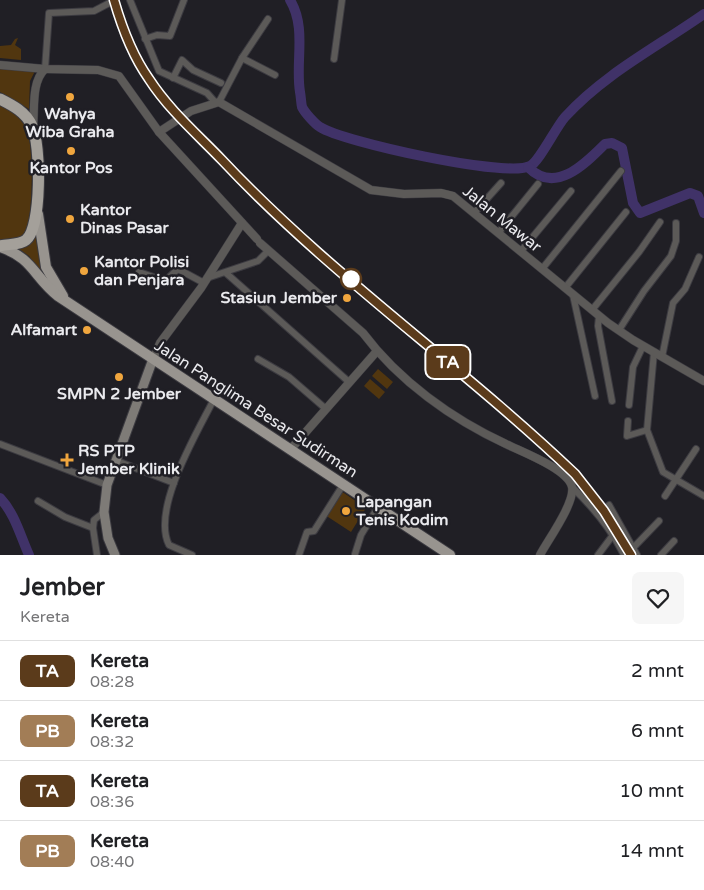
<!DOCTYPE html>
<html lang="id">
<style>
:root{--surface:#fff;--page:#f6f6f6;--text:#202124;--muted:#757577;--line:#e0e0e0}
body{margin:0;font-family:"Varela Round",sans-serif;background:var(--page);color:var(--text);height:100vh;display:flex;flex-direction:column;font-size:19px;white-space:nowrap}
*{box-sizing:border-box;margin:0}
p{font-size:16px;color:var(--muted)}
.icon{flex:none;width:28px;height:28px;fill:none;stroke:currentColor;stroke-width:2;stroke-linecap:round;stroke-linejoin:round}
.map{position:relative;height:555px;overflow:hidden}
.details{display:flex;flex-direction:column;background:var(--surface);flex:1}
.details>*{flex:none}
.badge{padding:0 10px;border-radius:8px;font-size:18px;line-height:32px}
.map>.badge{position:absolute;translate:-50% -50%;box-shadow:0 0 0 2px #fff}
.round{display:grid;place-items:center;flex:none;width:52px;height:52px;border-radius:8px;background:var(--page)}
.overview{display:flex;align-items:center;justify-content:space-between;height:85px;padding:0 20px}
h1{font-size:24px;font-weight:700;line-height:38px}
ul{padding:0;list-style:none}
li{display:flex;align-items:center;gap:15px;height:60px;padding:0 20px;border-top:1px solid var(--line)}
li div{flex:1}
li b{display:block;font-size:19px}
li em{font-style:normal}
li .badge{min-width:55px;font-weight:700;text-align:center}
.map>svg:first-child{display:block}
.green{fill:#51360f}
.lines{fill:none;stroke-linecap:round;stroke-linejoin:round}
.river{stroke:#403268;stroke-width:10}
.minor-casing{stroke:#3c3b41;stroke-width:8}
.tertiary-casing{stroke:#3c3b41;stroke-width:9}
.secondary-casing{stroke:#3c3b41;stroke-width:11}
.primary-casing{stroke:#3c3b41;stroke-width:12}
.trunk-casing{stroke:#3c3b41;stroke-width:13}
.minor{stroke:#5c5a58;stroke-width:6}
.tertiary{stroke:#5c5a58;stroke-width:8}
.secondary{stroke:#7e7b77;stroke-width:9}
.primary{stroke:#98948f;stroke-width:10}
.trunk{stroke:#a4a09a;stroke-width:11}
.rail-casing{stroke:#adadb2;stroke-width:4}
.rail{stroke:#201f25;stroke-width:2;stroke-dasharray:5.5;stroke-linecap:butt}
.line-casing{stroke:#fff;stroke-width:11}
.line{stroke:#5b3b1b;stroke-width:8}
.poi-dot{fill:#f0a63e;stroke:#201f25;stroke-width:2}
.stop-dot{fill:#fff;stroke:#5b3b1b;stroke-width:2.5}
.labels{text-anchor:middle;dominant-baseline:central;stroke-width:5;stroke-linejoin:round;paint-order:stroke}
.poi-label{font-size:16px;font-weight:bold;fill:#eaeaee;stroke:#201f25;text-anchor:start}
.street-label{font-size:16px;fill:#eaeaee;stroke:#201f25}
</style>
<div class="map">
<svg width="704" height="555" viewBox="0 0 704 555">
<rect width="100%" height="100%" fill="#201f25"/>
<g class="green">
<polygon points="18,38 15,45 21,49 21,60 0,58 0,46 11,45 15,39"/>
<polygon points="0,68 35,71 30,81 29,109 0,92"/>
<path d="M0 105C11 110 20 117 26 128 35 149 32 210 27 233L13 240H0Z"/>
<polygon points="37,226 38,252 50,287 29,256 19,249"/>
<polygon points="378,369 393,382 387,389 372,376"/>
<polygon points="370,379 385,392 379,399 364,386"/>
<polygon points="341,491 366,508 351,532 325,515"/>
</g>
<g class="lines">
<g class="river">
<path d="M290 0C307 28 295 62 300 92 301 97 301 103 302 107 305 113 315 124 320 127 343 142 507 178 530 166 539 162 556 127 565 117 604 74 657 47 704 14"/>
<path d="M528 167C555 195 585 164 605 144L612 143 622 148 633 203 640 213 690 193 698 196 704 213"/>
<path d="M0 498C15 514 20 535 29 555"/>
</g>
<defs>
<g id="minor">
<polyline points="130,0 159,71 207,93 215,102"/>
<polyline points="145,39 157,35 170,36 184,0"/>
<polyline points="242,58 275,75"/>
<polyline points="334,59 342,0"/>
<polyline points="45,69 49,13 94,11 115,0"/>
<polyline points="173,78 182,60 193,70 221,83"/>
<polyline points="219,102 242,58 268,19"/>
<polyline points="475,212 501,183"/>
<polyline points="499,232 538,184"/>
<polyline points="521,251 571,191"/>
<polyline points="542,269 621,171"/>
<polyline points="139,272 165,281 178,269 204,283"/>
<polyline points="226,273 349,382"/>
<polyline points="207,278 258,261 268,251"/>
<polyline points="565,288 626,212"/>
<polyline points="573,295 595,396"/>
<polyline points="592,310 639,252 660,222"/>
<polyline points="599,316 598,326 612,401"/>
<polyline points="619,330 644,291 671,256 676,241 676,223"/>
<polyline points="654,352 647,430 663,472 704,496"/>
<polyline points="662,357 673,303 685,289 699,257"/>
<polyline points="258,359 289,377 326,409"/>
<polyline points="629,405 633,367 643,346"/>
<polyline points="628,421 627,436 647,430"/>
<polyline points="0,444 107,485"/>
<polyline points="117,461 174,483"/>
<path d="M572 487C593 507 611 529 624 555"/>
<polyline points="665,496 696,449"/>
<polyline points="38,501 65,517 93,528"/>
<polyline points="609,505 637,555"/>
<polyline points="633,548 659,521"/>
<polyline points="355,554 361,535 378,507"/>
<polyline points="97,555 93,528 94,520 104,512"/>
<path d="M192 555 169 545C151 509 197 433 214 399"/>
<polyline points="299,555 307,532 314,531 343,485"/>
<polyline points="598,555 613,535"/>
<polyline points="661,555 674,541"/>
</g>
<g id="tertiary">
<polyline points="0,65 45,69 98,70 119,76 159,132 257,239"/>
<path d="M33 126C35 109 31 82 45 69"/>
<polyline points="159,132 191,111 219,102 371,190 404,194 441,193 453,196 608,323 633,340 704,381"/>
<path d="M260 243 363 333C399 381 452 419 506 444 522 452 568 469 572 487 575 503 548 540 540 555"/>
<polyline points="153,359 160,343 201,288 242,223"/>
<polyline points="290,450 377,351"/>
</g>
<polyline id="secondary" points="115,555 108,538 104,512 107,485 153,359"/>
<g id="primary">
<polyline points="38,214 46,267 63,296"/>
<path d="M0 247C33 258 33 276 58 296L450 555"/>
</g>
<path id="trunk" d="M0 99C12 105 26 112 32 126 41 144 42 227 26 240 20 245 8 244 0 246"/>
</defs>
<use href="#minor" class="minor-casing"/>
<use href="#tertiary" class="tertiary-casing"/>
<use href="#secondary" class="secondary-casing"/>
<use href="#primary" class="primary-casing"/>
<use href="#trunk" class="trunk-casing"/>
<use href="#minor" class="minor"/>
<use href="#tertiary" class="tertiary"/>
<use href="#secondary" class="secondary"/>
<use href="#primary" class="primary"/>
<use href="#trunk" class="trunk"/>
<defs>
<path id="rail" d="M114 0C122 28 133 55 149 79 169 108 196 132 220 158 329 273 460 364 575 474L604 511 631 555"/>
</defs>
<use href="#rail" class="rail-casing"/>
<use href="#rail" class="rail"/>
</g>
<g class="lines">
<defs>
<path id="line" d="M114 0C122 28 132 55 149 79 169 110 197 134 222 160 330 275 461 365 575 474L604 511 631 555"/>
</defs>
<use href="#line" class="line-casing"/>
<use href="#line" class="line"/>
</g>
<g class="poi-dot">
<circle cx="70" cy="97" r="5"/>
<circle cx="71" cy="151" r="5"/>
<circle cx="70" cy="219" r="5"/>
<circle cx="84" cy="271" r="5"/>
<circle cx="347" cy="298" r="5"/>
<circle cx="87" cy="330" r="5"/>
<circle cx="119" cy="377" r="5"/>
<path d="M64.5 452.5h5v5h5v5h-5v5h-5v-5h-5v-5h5z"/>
<circle cx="346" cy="511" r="5"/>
</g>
<circle class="stop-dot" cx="351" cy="279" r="10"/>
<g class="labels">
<g class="poi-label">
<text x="70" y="114" text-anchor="middle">Wahya<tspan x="70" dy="18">Wiba Graha</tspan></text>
<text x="71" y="168" text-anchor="middle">Kantor Pos</text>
<text x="80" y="210">Kantor<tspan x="80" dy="18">Dinas Pasar</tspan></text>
<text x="94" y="262">Kantor Polisi<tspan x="94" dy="18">dan Penjara</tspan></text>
<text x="337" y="298" text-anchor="end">Stasiun Jember</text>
<text x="77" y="330" text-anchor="end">Alfamart</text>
<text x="119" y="394" text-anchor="middle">SMPN 2 Jember</text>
<text x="78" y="451">RS PTP<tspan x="78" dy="18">Jember Klinik</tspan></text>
<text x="356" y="502">Lapangan<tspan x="356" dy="18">Tenis Kodim</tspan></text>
</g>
<g class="street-label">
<text transform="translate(502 219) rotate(39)">Jalan Mawar</text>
<text transform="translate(256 409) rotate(33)">Jalan Panglima Besar Sudirman</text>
</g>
</g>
</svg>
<b class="badge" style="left:448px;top:362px;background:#5b3b1b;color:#fff">TA</b>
</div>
<section class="details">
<div class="overview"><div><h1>Jember</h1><p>Kereta</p></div><a class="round"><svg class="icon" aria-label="heart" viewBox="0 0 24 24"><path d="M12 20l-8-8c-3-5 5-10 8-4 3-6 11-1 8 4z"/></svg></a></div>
<ul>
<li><span class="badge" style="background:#5b3b1b;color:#fff">TA</span><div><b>Kereta</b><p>08:28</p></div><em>2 mnt</em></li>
<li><span class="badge" style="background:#a27d56;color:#fff">PB</span><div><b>Kereta</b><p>08:32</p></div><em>6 mnt</em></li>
<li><span class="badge" style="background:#5b3b1b;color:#fff">TA</span><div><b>Kereta</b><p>08:36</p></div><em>10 mnt</em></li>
<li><span class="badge" style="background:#a27d56;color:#fff">PB</span><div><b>Kereta</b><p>08:40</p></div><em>14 mnt</em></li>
</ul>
</section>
